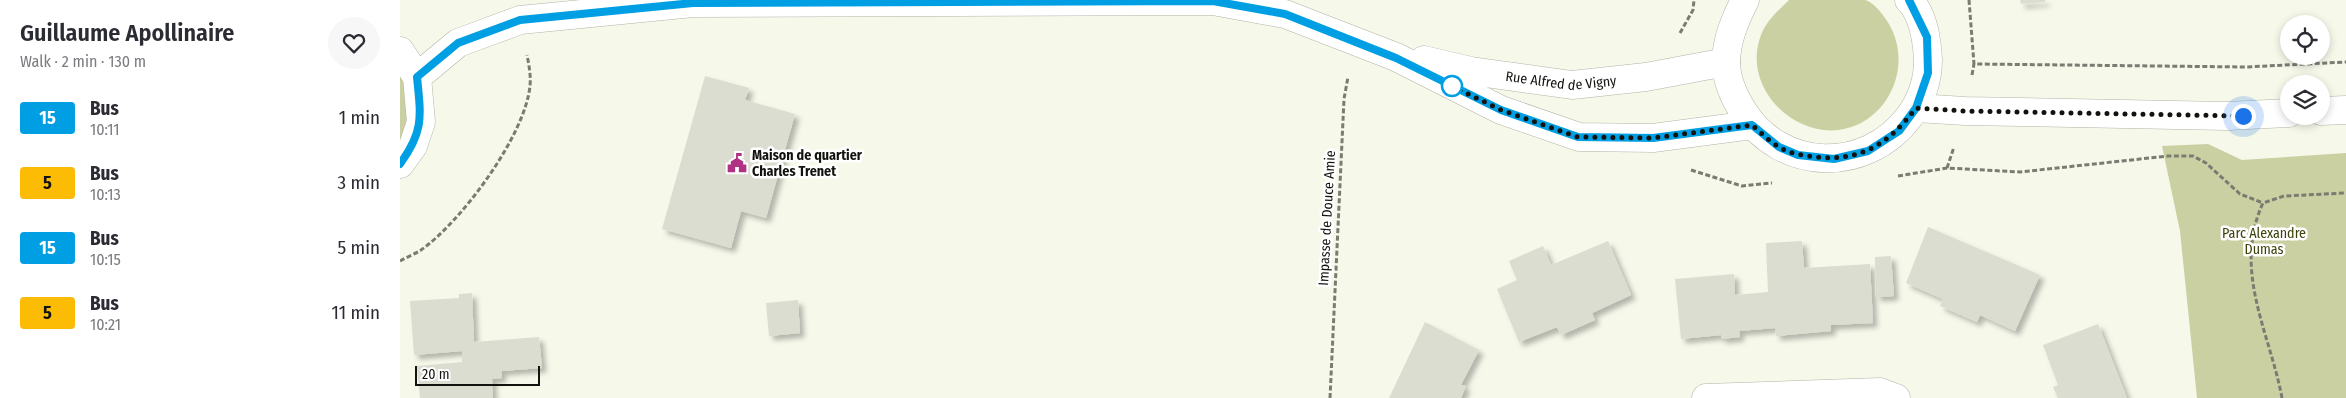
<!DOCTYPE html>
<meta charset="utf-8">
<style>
:root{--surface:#fff;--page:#f7f7f7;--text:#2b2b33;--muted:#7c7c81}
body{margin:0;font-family:"Fira Sans Condensed",sans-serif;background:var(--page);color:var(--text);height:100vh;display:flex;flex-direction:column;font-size:19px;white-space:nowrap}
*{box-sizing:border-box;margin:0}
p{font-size:16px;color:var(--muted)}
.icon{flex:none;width:28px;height:28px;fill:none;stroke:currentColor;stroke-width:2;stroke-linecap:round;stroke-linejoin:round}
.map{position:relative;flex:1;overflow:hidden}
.panel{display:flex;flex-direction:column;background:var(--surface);width:400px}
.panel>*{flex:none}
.badge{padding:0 10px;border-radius:4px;font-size:18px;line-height:32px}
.fabs{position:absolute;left:1880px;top:15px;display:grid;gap:10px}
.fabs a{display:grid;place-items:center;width:50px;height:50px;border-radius:50%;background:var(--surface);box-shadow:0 2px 8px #0003;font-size:25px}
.scale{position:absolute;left:15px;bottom:12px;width:125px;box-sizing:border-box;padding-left:5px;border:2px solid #12130e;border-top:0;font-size:14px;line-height:18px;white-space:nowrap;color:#12130e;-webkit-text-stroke:4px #fff;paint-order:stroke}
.you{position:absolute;width:25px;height:25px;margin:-12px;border:4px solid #fff;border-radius:50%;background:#1a73e8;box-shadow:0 0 0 8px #1a73e833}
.map>.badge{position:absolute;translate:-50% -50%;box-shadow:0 0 0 2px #fff}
.round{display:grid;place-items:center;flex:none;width:52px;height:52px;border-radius:26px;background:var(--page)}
.headline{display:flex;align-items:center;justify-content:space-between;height:85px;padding:0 20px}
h1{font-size:24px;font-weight:600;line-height:38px}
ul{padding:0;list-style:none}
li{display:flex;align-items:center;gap:15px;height:65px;padding:0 20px}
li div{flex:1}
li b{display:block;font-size:19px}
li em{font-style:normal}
li .badge{min-width:55px;font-weight:700;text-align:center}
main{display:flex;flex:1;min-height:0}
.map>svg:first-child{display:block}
.green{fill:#cad0a2}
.building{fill:#dbddd0;filter:url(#shadow)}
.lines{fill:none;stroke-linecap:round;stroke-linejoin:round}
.minor-casing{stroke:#b2b4a7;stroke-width:29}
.path{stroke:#7a7c72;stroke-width:3;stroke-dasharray:5 2.5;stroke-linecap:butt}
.minor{stroke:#fff;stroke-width:28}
.line-casing{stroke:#fff;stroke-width:11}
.line{stroke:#009fe3;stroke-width:8}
.walk{stroke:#12130e;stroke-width:5;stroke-dasharray:0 9}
.stop-dot{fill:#fff;stroke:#009fe3;stroke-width:2.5}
.labels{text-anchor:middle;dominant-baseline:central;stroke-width:5;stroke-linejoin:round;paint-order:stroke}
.street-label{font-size:14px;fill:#12130e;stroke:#fff}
.poi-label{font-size:14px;font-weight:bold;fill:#12130e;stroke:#fff;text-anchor:start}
.park-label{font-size:14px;fill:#3d4109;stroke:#fff}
</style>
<main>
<section class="panel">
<div class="headline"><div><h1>Guillaume Apollinaire</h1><p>Walk · 2 min · 130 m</p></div><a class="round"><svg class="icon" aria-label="heart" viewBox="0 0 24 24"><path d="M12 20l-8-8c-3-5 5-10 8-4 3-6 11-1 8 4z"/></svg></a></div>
<ul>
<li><span class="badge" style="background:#009fe3;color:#fff">15</span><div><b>Bus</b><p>10:11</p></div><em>1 min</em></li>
<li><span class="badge" style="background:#fcbc06;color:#111">5</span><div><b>Bus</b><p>10:13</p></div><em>3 min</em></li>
<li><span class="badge" style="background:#009fe3;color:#fff">15</span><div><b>Bus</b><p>10:15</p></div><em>5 min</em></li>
<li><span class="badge" style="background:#fcbc06;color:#111">5</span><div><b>Bus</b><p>10:21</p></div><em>11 min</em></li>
</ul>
</section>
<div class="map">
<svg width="1946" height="398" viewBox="0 0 1946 398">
<defs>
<filter id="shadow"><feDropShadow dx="4.5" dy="4.5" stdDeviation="2.5" flood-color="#0004"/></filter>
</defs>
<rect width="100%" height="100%" fill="#f6f8ea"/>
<g class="green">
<path d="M1389 0C1408 0 1427 0 1446 0 1452 0 1460 0 1465 0 1473 2 1480 11 1485 18 1511 53 1498 105 1459 124 1405 150 1339 92 1361 35 1367 20 1378 11 1389 0Z"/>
<polygon points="0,51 17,77 0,164"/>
<polygon points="1808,144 1842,160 1946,153 1946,398 1797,398 1780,231 1762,146"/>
</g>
<g class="building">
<polygon points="1620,0 1645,0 1645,2 1621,4"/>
<polygon points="305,76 349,88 345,100 395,114 366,218 341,211 331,248 262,229"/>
<polygon points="1528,227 1640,275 1615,331 1580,315 1577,322 1540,306 1543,299 1506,283"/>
<polygon points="1208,241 1231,295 1192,313 1195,320 1161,335 1157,327 1119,342 1097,289 1117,280 1109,261 1143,246 1151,265"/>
<polygon points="1402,241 1404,268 1470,264 1473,323 1431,325 1431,331 1376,336 1375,328 1339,331 1340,337 1321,339 1321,335 1281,339 1275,279 1334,274 1335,295 1368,292 1366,243"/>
<polygon points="1491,256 1494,296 1476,297 1475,257"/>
<polygon points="72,293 74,342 139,337 142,368 101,371 102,378 92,379 93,398 20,398 17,366 62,362 62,351 14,355 10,301 59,298 59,294"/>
<polygon points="398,300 400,333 369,336 366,303"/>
<polygon points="1025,322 1079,350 1061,385 1066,386 1061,398 989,398"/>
<polygon points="1698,324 1727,398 1658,398 1653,387 1658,385 1643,345"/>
</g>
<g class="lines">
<defs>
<g id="minor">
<path d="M1345 0C1335 20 1327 38 1326 61 1326 78 1334 97 1343 111 1381 172 1466 174 1509 117 1521 101 1528 80 1528 60 1527 41 1524 15 1509 0"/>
<polyline points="0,51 17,77 21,122 13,146 0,164"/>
<path id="s1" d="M1024 60 1071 71 1172 85 1246 77 1326 62"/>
<polyline points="17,77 58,43 120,20 293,3 813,1 885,14 996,57 1101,110 1179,137 1253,138 1352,125"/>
<polyline points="1516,108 1565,111 1827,116 1889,113"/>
<polyline points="1921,111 1946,110"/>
<polyline points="1306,398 1480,392 1496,398"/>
</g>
</defs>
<use href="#minor" class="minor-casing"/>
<g class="path">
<polyline points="1569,0 1574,64 1845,67 1946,62"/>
<polyline points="1280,33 1293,10 1294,0"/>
<polyline points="1572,75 1574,64"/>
<polyline points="1547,168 1554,147"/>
<polyline points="1291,170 1342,186 1372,183"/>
<polyline points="1498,176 1547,168 1620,172 1768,156 1793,156 1806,163 1840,194 1863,203"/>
<path d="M0 261C7 257 15 254 21 250 61 222 125 136 130 86 131 76 129 65 127 55"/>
<polyline points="930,398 944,99 948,77"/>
<path d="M1882 398C1870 333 1832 270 1863 203L1884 196 1946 193"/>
</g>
<use href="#minor" class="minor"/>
</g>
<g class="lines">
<defs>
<path id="line" d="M0 164C24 131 21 117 17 77L58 43 120 20 293 3 813 1 885 14 996 58 1101 110 1178 137 1253 138 1352 125 1379 147 1398 155 1434 159 1468 151 1499 131 1516 108 1528 73 1527 37 1509 0"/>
</defs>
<use href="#line" class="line-casing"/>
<use href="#line" class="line"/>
<path class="walk" d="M1052 86 1048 84 1101 110 1178 137 1253 138 1352 125C1360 132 1369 141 1379 147 1390 154 1403 155 1415 157 1462 162 1489 143 1516 108L1565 111 1843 116"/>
</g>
<defs>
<symbol id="civic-bare" viewBox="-9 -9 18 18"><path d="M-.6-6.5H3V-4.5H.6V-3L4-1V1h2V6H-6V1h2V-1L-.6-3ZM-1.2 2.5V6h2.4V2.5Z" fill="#af3283" stroke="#fff" stroke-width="2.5" paint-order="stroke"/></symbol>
</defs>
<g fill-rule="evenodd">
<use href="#civic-bare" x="323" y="149" width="28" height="28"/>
</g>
<circle class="stop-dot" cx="1052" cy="86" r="10"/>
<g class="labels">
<g class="street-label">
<text stroke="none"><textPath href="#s1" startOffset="139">Rue Alfred de Vigny</textPath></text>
<text transform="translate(927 218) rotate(-87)">Impasse de Douce Amie</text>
</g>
<g class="poi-label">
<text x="352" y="155">Maison de quartier<tspan x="352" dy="16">Charles Trenet</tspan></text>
</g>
<g class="park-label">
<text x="1864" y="233">Parc Alexandre<tspan x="1864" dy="16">Dumas</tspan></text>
</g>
</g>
</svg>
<div class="fabs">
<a><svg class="icon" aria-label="locate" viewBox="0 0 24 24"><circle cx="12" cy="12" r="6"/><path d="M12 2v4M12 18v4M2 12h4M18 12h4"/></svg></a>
<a><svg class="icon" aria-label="layers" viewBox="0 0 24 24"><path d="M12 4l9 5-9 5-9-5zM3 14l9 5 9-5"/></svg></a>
</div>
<div class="scale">20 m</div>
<div class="you" style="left:1843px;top:116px"></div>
</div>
</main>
